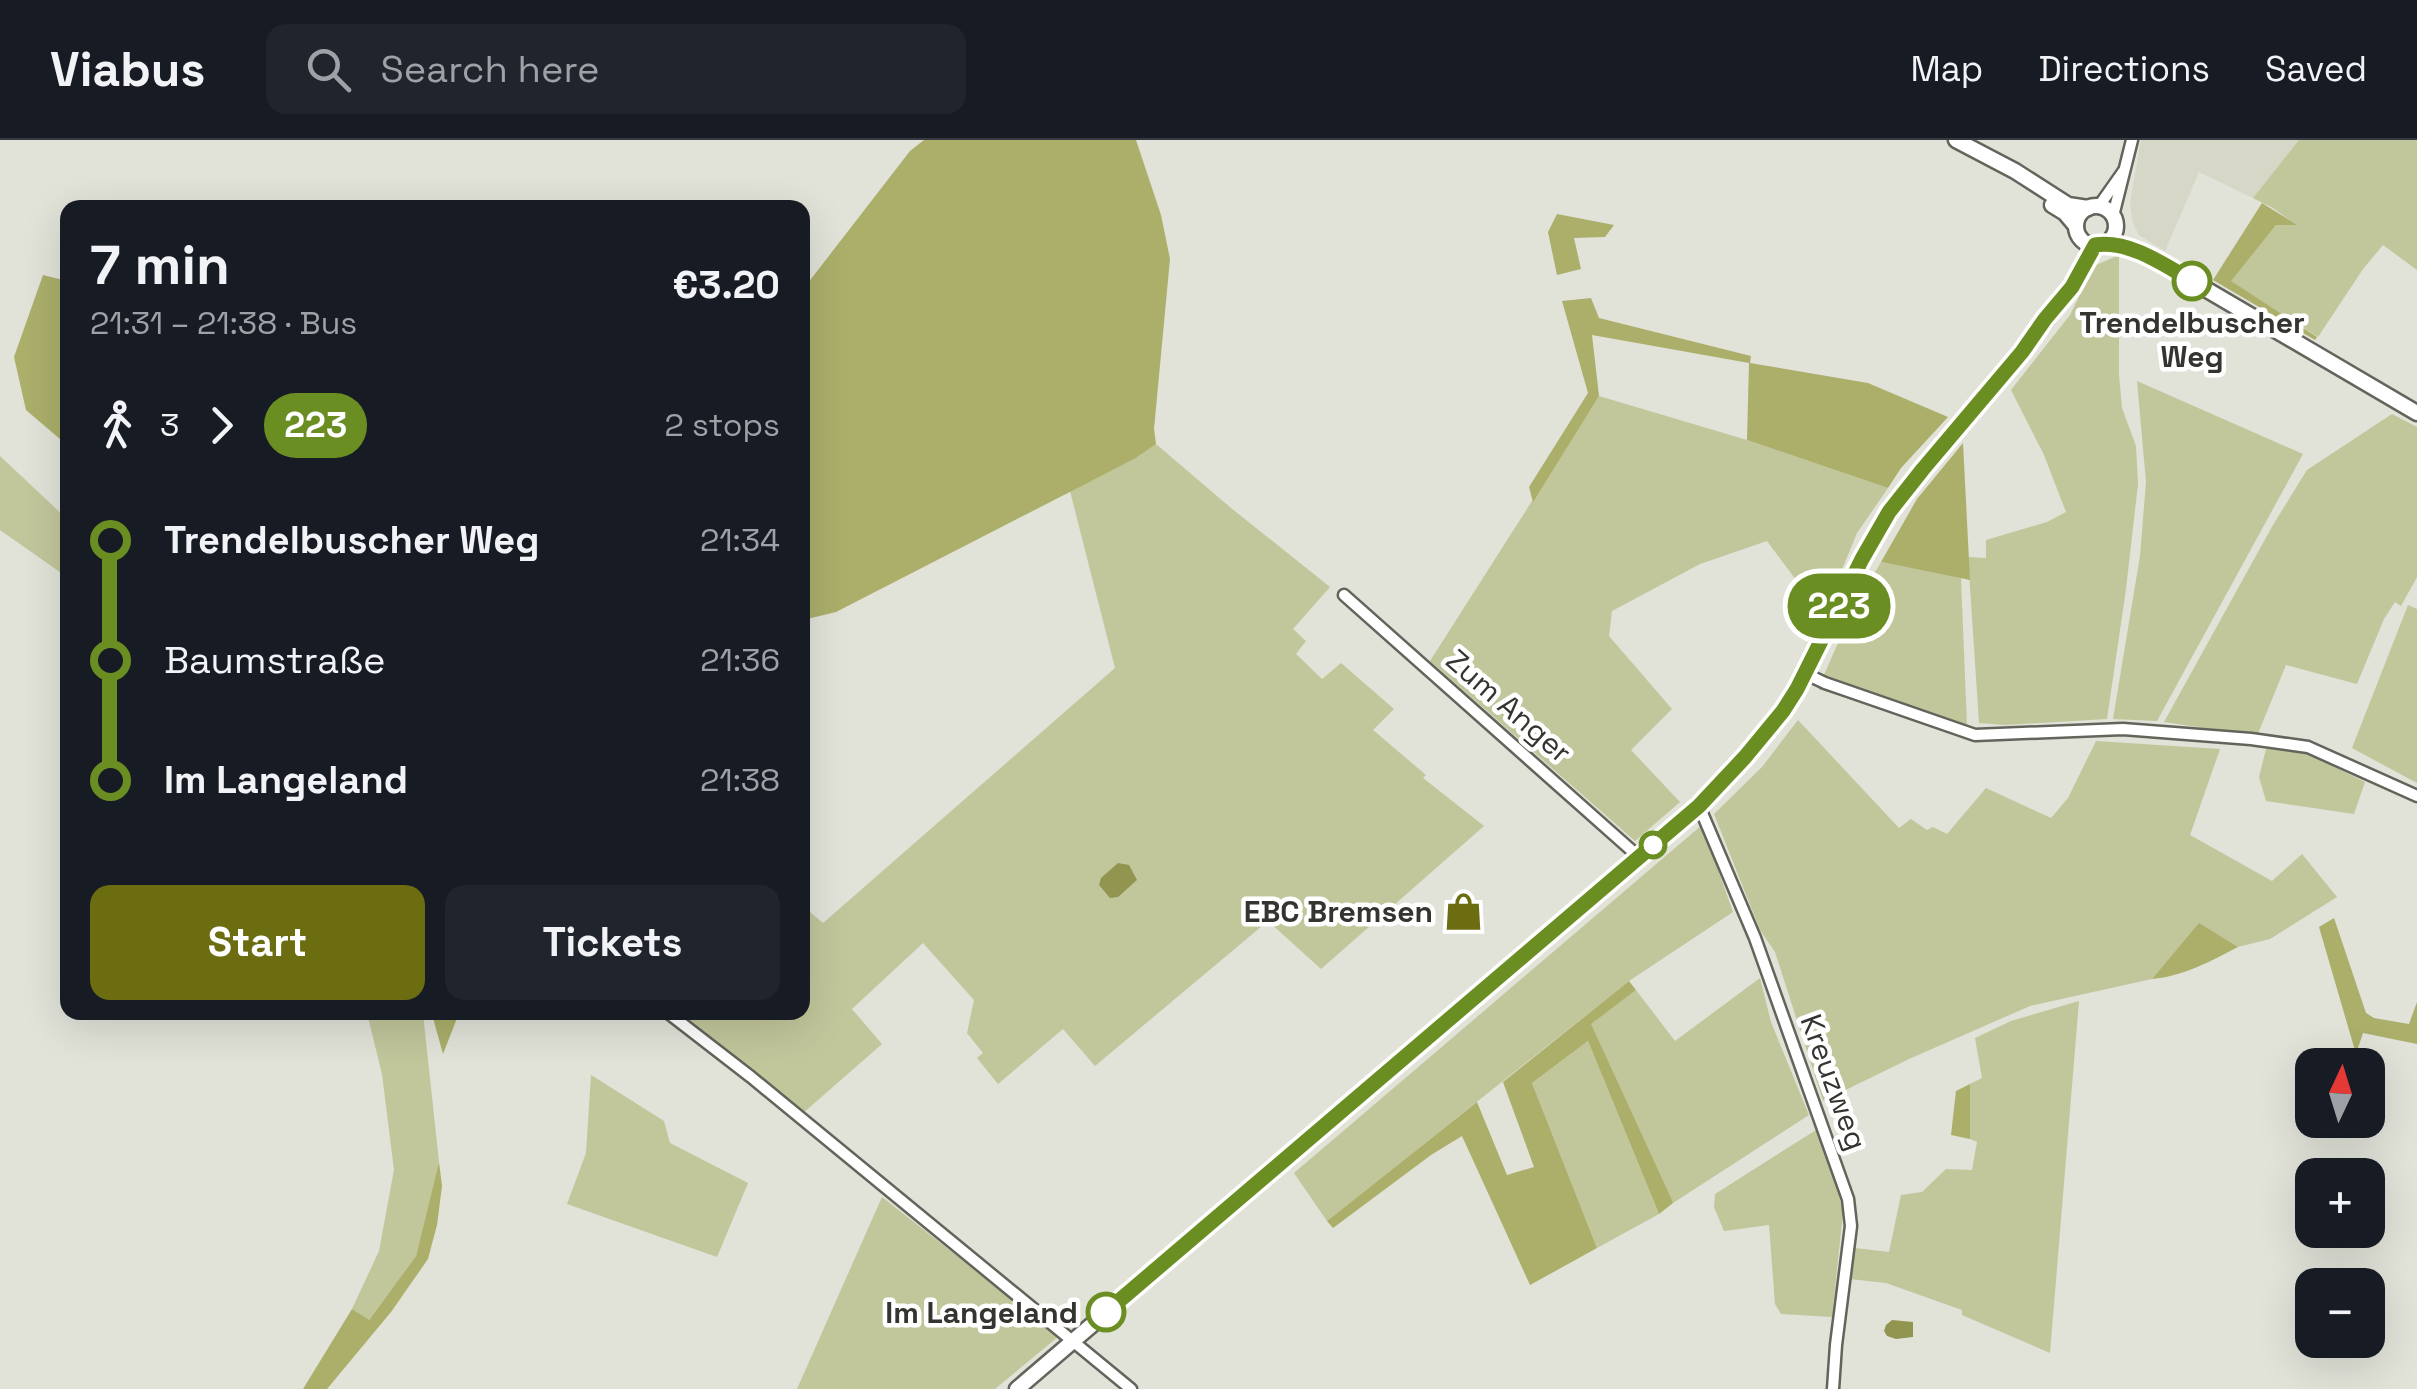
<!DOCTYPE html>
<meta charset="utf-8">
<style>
:root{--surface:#171b24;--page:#20242c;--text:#f1f3f6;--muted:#9ea1a6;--line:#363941;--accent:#6b6d10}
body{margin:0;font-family:"Space Grotesk",sans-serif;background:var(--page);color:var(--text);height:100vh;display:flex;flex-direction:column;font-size:38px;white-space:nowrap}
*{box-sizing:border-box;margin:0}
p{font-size:32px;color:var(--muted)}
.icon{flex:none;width:55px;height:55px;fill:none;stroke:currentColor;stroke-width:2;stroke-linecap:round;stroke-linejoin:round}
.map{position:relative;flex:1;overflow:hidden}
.details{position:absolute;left:60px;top:60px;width:750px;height:820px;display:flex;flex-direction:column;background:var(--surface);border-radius:20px;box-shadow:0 10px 40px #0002}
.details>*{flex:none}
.badge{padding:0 20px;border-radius:32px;font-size:35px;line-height:65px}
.needle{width:65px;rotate:4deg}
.tools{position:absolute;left:2295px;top:908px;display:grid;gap:20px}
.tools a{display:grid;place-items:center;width:90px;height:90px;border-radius:20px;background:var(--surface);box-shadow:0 10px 40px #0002;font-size:50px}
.map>.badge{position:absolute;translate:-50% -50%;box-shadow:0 0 0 5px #fff}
.legs{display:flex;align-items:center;gap:15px;height:110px;padding:0 30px;font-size:32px}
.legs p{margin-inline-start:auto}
.overview{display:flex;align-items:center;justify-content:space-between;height:170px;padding:0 30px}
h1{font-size:55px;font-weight:600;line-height:75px}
.action{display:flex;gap:20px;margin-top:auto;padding:20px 30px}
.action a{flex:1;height:115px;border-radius:20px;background:var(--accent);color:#fff;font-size:40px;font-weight:600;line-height:115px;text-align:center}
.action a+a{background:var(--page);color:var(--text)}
ul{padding:0 30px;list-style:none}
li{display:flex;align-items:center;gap:35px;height:120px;font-size:38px}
li i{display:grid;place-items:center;width:15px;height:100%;margin:0 12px;background:currentColor}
li i::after{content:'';width:25px;height:25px;margin:-12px;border:8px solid;border-radius:50%;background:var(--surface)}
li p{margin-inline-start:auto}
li:first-child i{background:linear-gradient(#0000 50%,currentColor 0)}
li:last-child i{background:linear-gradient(currentColor 50%,#0000 0)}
header{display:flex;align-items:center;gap:60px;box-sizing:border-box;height:140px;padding:0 50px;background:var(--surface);border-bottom:2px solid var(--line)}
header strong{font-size:48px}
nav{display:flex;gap:55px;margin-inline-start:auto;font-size:35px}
.search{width:700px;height:90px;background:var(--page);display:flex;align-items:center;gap:25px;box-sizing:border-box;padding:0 35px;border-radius:20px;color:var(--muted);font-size:38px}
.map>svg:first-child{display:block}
.built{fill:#d6d7c6}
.green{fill:#c2c69b}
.forest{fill:#abaf6a}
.water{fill:#919550}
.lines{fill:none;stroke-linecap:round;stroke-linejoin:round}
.stream{stroke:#919550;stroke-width:2.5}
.street-casing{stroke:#63645b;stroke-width:15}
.secondary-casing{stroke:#63645b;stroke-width:19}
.street{stroke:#fff;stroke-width:10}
.secondary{stroke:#fff;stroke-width:14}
.line-1-casing{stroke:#fff;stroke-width:22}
.line-1{stroke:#6b8e23;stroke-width:15}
.stop-1-dot{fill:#fff;stroke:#6b8e23;stroke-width:5}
.labels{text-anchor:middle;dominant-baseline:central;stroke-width:9;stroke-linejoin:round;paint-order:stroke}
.stop-label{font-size:30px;font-weight:bold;fill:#343430;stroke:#fff}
.street-label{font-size:30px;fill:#343430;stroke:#fff}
.poi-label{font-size:30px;font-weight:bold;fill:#343430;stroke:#fff;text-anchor:end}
</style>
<header>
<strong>Viabus</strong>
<div class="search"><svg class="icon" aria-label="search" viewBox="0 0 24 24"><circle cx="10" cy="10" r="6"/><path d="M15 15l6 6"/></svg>Search here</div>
<nav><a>Map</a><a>Directions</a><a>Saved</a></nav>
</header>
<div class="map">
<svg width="2417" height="1249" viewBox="0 0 2417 1249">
<rect width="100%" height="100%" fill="#e1e2d8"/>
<polygon class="built" points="2141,0 2299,0 2253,58 2199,32 2165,111 2139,95 2133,83 2130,63"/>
<g class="green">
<polygon points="2299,0 2417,0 2417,130 2383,105 2363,129 2318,197 2230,141 2276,85 2295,84 2273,68 2253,58"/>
<polygon points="2119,115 2119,235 2122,268 2136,306 2138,344 2126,449 2107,579 2005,585 1979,583 1968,417 1986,418 1986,400 2047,382 2066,372 2044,315 2011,250 2070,175 2094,126"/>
<polygon points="2137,241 2303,314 2157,581 2113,579 2140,416 2146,342"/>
<polygon points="1599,256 1747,300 1888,348 1857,393 1823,476 1767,401 1700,424 1612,471 1609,496 1672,569 1631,610 1680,662 1635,701 1430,521"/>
<polygon points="2392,274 2417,287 2417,437 2401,466 2395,462 2384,479 2357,544 2286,525 2257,596 2164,582 2273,385 2307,330"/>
<polygon points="1156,304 1231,368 1330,447 1293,489 1306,501 1296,514 1322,539 1341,523 1394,569 1373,590 1426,635 1423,638 1484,686 1321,829 1268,781 1095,926 1063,889 998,944 977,918 983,913 967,893 974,860 923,803 852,869 882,904 802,974 680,873 802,872 803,766 823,783 1115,528 1070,351 1136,318"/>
<polygon points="0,316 67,379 67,437 0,390"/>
<polygon points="1881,422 1961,438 1967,586 1941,579 1824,535 1851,473"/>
<polygon points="2408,465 2417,469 2417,643 2352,608"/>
<polygon points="1798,580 1899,688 1911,679 1927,690 1933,687 1947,694 1986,648 2051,678 2068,658 2096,601 2220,609 2190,695 2272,741 2302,714 2337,757 2270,799 2238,807 2199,784 2152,839 2030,866 1909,919 1823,961 1775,812 1760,790 1714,674 1762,627"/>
<polygon points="2267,605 2302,611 2365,642 2354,674 2266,661 2259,637"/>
<polygon points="1702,685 1733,772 1629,841 1327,1081 1294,1033"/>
<polygon points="1760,838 1771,882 1809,975 1673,1063 1590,884 1636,850 1675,901"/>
<polygon points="2079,861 2050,1213 1962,1175 1962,1170 1886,1143 1850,1139 1855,1108 1889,1112 1901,1055 1922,1052 1946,1029 1972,1030 1977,1002 1970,999 1970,944 1982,938 1975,898 2011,881"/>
<polygon points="367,873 423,873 439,1022 416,1116 368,1181 352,1169 379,1111 394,1030 382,934"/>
<polygon points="1588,901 1659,1074 1597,1108 1532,943"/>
<polygon points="591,935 664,981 670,1003 748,1043 717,1117 567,1064 586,1013"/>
<polygon points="1816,990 1838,1050 1843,1073 1832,1177 1781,1174 1775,1164 1769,1085 1724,1091 1714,1067 1715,1054"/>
<polygon points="882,1057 1059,1196 995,1249 797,1249"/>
</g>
<g class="forest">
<polygon points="924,0 1136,0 1161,75 1170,119 1154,289 1156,304 1136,318 836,472 803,480 803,155 811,139 910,11"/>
<polygon points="2262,63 2297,85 2276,85 2231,141 2317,197 2315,200 2213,140"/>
<polygon points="1557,74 1614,85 1605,97 1574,98 1581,129 1557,135 1548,92"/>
<polygon points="43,135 67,141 67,305 26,270 14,217"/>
<polygon points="1591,158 1599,178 1751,216 1750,223 1868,243 1948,277 1901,328 1888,348 1747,300 1749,223 1592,195 1599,256 1533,362 1529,347 1588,253 1562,161"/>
<polygon points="1963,303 1970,440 1881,422 1917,359"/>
<polygon points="2334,778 2366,873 2374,878 2409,884 2417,862 2417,904 2363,893 2356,914 2319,787"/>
<path d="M2199 783 2238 807C2209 822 2184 836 2152 839Z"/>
<polygon points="1629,841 1636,850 1591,884 1671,1058 1673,1063 1659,1074 1588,901 1532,943 1597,1108 1530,1145 1462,996 1431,1015 1333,1088 1327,1081 1477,962 1507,1035 1534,1027 1503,942"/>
<polygon points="433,873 459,873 443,914 433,878"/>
<polygon points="1970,944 1970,999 1951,995 1956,951"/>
<polygon points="439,1022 442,1046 437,1085 428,1119 391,1172 327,1249 303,1249 352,1169 369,1180 416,1116"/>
</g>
<g class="water">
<polygon points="1118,723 1129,725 1137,740 1118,757 1110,758 1099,745 1101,738"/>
<polygon points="1892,1180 1913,1182 1913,1197 1896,1199 1887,1196 1884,1191 1886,1185"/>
</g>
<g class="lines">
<g class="stream">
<polyline points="1820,548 1885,569"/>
<polyline points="1908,578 1941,589"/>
<polyline points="2343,628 2362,638"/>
</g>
<defs>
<g id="street">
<polyline points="2099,66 2123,32"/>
<polyline points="2113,76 2132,0"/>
<polyline points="1344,455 1639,717"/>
<polyline points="1806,534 1825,543 1975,595 2123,589 2251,599 2308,607 2417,656"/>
<polyline points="1699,666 1755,798 1848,1059 1851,1086 1836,1205 1833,1249"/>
<polyline points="667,872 751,937 1131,1249"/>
</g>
<g id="secondary">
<polyline points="1956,0 2015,31 2068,65 2088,68"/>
<polyline points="2052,65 2065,73 2076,86"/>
<circle cx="2096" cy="86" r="20"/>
<polyline points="2106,103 2125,107 2156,120 2417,273"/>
<polyline points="1017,1249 1704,661 1745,617 1783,571 1797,549 1862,419 1889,372 1923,329 2022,212 2071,147 2095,105"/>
</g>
</defs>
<use href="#street" class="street-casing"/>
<use href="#secondary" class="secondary-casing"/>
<use href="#street" class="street"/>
<use href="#secondary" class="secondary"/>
</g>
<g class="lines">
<defs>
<path id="line-1" d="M1106 1172 1699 666 1745 617 1783 571 1797 549 1862 419 1889 372 1923 329 2022 212 2045 179 2072 147 2095 105C2129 100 2163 124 2192 141"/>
</defs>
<use href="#line-1" class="line-1-casing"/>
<use href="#line-1" class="line-1"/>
</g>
<defs>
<symbol id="shop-bare" viewBox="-9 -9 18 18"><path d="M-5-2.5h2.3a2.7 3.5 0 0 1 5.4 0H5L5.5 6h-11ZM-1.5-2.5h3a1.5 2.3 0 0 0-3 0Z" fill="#6b6d10" stroke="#fff" stroke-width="2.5" paint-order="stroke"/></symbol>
</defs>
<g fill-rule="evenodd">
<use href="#shop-bare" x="1436" y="744" width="55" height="55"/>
</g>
<g class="stop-1-dot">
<circle cx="2192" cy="141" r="18"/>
<circle cx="1653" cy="705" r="12"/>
<circle cx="1106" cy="1172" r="18"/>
</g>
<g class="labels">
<g class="stop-label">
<text x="2192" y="182">Trendelbuscher<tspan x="2192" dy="34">Weg</tspan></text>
<text x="1078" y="1172" text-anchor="end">Im Langeland</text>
</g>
<g class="street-label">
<text transform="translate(1509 566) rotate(41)">Zum Anger</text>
<text transform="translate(1834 942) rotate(70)">Kreuzweg</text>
</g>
<g class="poi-label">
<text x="1433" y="771">EBC Bremsen</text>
</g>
</g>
</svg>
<div class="tools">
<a><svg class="needle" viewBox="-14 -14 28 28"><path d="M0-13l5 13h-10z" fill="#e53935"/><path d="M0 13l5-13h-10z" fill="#9ea1a6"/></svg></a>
<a>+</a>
<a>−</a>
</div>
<b class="badge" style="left:1839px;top:466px;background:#6b8e23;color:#fff">223</b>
<section class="details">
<div class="overview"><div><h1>7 min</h1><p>21:31 – 21:38 · Bus</p></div><b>€3.20</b></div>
<div class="legs"><svg class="icon" aria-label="walk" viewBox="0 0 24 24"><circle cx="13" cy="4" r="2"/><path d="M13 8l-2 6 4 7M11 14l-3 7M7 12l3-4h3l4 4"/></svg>3<svg class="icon" aria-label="forward" viewBox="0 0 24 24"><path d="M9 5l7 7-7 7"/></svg><b class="badge" style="background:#6b8e23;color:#fff">223</b><p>2 stops</p></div>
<ul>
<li><i style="color:#6b8e23"></i><b>Trendelbuscher Weg</b><p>21:34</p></li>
<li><i style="color:#6b8e23"></i><span>Baumstraße</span><p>21:36</p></li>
<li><i style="color:#6b8e23"></i><b>Im Langeland</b><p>21:38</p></li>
</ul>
<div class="action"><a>Start</a><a>Tickets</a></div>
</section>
</div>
